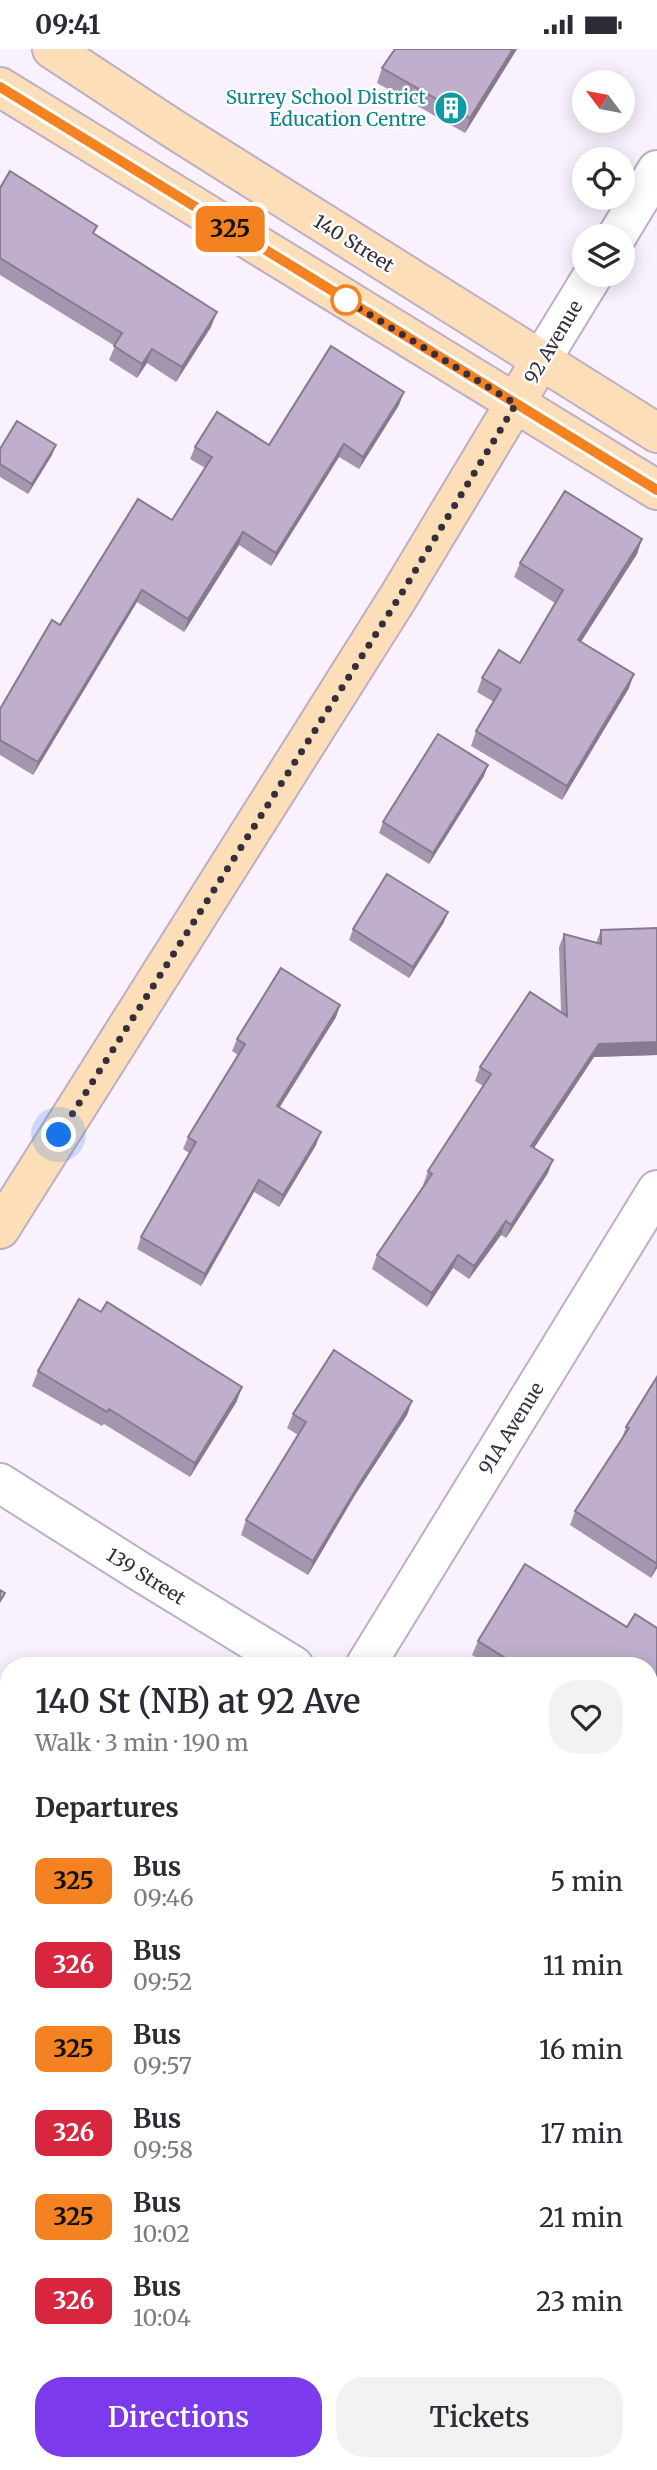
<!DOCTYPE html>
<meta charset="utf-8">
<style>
:root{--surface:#fff;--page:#f2f2f3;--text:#2b2b33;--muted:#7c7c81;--accent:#7c3aed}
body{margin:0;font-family:Merriweather,serif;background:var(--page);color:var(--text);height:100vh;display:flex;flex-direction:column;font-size:26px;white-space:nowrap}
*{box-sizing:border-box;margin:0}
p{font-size:23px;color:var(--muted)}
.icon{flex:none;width:38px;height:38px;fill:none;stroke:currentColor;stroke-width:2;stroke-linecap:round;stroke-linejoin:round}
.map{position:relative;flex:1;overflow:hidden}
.side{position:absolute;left:0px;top:1608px;width:658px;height:814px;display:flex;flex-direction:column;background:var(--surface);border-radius:28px 28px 0 0;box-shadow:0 4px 18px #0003}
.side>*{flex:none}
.badge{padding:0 14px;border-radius:10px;font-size:24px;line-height:46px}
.needle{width:46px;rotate:302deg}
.controls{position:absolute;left:572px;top:21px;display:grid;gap:14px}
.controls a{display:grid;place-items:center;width:63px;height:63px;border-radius:50%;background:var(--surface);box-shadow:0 4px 18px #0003;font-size:35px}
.you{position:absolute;width:35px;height:35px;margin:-18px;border:5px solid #fff;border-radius:50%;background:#1a73e8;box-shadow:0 0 0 10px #1a73e833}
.map>.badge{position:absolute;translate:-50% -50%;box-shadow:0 0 0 4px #fff}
h2{padding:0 35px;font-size:26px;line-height:63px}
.round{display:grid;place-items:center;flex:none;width:74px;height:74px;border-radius:28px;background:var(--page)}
.summary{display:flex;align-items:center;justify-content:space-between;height:119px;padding:0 35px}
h1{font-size:33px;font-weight:600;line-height:52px}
.action{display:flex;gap:14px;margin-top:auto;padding:14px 35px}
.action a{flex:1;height:80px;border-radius:28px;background:var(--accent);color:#fff;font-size:28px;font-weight:600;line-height:80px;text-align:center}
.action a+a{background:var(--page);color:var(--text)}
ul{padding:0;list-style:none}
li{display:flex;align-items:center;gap:21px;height:84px;padding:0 35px}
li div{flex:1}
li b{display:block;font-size:26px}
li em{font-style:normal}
li .badge{min-width:77px;font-weight:700;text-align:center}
.status{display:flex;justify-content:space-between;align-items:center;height:49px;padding:0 35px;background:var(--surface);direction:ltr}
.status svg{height:19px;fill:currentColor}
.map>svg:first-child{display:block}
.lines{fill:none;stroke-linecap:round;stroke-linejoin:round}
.street-casing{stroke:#bdadc9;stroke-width:42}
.secondary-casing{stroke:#bdadc9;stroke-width:42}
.street{stroke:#fff;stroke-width:38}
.secondary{stroke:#fcdfb9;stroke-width:38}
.wall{fill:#a596af}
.shaded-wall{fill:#867a8f}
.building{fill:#c0afcc;stroke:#867a8f;stroke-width:2}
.line-casing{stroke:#fff;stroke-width:16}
.line{stroke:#f58220;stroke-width:10}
.walk{stroke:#362f3b;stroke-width:7;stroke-dasharray:0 12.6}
.stop-dot{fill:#fff;stroke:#f58220;stroke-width:3.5}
.labels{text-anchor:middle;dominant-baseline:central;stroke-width:5;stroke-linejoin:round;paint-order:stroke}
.culture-label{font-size:19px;fill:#0d838f;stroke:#fff;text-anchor:end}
.street-label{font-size:19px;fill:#362f3b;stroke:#fff}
</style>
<div class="status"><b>09:41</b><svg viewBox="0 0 49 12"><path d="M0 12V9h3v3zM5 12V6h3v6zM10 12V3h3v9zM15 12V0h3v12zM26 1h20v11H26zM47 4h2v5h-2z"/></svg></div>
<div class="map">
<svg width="657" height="2421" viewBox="0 0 657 2421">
<rect width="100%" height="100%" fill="#f9f2fe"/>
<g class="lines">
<defs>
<g id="street">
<polyline points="617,187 657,121"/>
<polyline points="541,311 593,226"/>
<polyline points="0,1434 139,1522 294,1617"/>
<polyline points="365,1617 657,1141"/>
<polyline points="649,1842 657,1847"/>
<polyline points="490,2413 502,2421"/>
<polyline points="651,2421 657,2411"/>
</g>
<g id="secondary">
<polyline points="52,0 172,79 657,384"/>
<polyline points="0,38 657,441"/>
<polyline points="0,1180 399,547 541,311"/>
</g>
</defs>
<use href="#street" class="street-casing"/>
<use href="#secondary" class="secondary-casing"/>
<use href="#street" class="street"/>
<use href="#secondary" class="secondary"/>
</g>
<g class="wall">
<polygon points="517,0 465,84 377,34 382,19"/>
<polygon points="0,139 94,185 211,278 176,333 147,314 137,329 109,311 115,297 0,226"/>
<polygon points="399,356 359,420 339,408 271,517 239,496 184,583 137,553 33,726 0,706 0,660 60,576 172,471 205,419 190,410 195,398 269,396"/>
<polygon points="0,400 52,406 28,445 0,428"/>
<polygon points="642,490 637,505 581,593 629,639 562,751 471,697 476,682 494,653 477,643 482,629 520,614 555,554 514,528 520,514"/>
<polygon points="484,727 429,815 379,784 383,773"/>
<polygon points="444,873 409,929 349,891 353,880"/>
<polygon points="657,879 657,1006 594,1008 534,1099 548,1124 506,1189 501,1186 469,1230 453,1219 427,1258 372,1220 377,1206 424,1137 423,1136 428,1122 483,1037 475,1032 480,1018 561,963 559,898 564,885 596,894 601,881"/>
<polygon points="340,956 336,968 279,1058 316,1096 279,1158 254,1143 201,1237 137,1200 141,1188 189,1104 183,1100 188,1088 238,1006 232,1002 237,990"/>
<polygon points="38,1322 237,1352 190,1428 104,1375 102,1377 32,1337"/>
<polygon points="657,1328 657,1519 651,1529 570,1476 575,1462 621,1392 626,1378"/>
<polygon points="412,1352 407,1366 355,1446 308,1526 241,1486 246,1471 298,1386 287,1379 293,1365"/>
<polygon points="627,1578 657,1579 657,1713 649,1708 649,1617 490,1617 472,1606 478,1592"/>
<polygon points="649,1935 657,1939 657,2017 649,2012"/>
<polygon points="9,1940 9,1977 0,1971 0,1953"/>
<polygon points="132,2413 359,2413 371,2421 144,2421"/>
</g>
<g class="shaded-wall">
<polygon points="513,0 517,0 465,84 470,69"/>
<polygon points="217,263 211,278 176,333 182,318"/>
<polygon points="152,300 147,314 137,329 142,315"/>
<polygon points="404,343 399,356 359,420 363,408"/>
<polygon points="344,395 339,408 271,517 276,504"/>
<polygon points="56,396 52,406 28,445 32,435"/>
<polygon points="243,483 239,496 184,583 188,570"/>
<polygon points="642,490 637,505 573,605 578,591"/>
<polygon points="142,541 137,553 33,726 38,713"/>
<polygon points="634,625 629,639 562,751 567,737"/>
<polygon points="488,716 484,727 429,815 433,804"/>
<polygon points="448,863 444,873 409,929 413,918"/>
<polygon points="340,956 336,968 273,1069 277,1057"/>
<polygon points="657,993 657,1006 594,1008 526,1111 531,1097 599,995"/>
<polygon points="321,1083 316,1096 279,1158 283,1146"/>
<polygon points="553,1111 548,1124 506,1189 511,1176"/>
<polygon points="259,1131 254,1143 201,1237 205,1225"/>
<polygon points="506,1172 501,1186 469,1230 474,1217"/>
<polygon points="458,1206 453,1219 427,1258 432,1244"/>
<polygon points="242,1338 237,1352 190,1428 195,1414"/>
<polygon points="412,1352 407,1366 355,1446 308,1526 313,1512 361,1432"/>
<polygon points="657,1513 657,1519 651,1529"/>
<polygon points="657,2244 655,2253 649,2262 649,2257"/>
<polygon points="9,2327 7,2336 0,2346 0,2340"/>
</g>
<g class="building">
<polygon points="395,0 513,0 470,69 382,19"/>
<polygon points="10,122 97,177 93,184 217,263 182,318 152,300 142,315 114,297 122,284 0,209 0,139"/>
<polygon points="331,297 404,343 363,408 344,395 276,504 243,483 188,570 142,541 38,713 0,691 0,660 52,571 60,576 138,450 172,471 212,408 195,398 217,363 269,396"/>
<polygon points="17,372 56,396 32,435 0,415 0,400"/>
<polygon points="565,442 642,490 578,591 634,625 567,737 476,682 501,640 482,629 499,601 520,614 563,541 520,514"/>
<polygon points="438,685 488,716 433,804 383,773"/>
<polygon points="387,825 448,863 413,918 353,880"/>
<polygon points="657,879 657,993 599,995 531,1097 553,1111 511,1176 506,1172 474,1217 458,1206 432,1244 377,1206 432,1125 428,1122 491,1025 480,1018 530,943 567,967 564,885 601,895 601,881"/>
<polygon points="281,919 340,956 277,1057 321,1083 283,1146 259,1131 205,1225 141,1188 196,1093 188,1088 245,995 237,990"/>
<polygon points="79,1250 101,1263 107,1253 242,1338 195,1414 109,1360 107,1363 38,1322"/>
<polygon points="334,1301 412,1352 361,1432 313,1512 246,1471 306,1373 293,1365"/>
<polygon points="657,1328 657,1513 656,1514 575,1462 629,1379 626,1378"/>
<polygon points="525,1515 627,1578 635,1565 657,1579 657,1695 649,1690 649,1617 518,1617 478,1592"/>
<polygon points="0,1541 5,1544 0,1552"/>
<polygon points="649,1935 657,1939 657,2001 649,1996"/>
<polygon points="9,1940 9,1962 0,1957 0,1953"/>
<polygon points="649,2234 657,2239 657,2244 649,2257"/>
<polygon points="0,2255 9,2261 9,2327 0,2340"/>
<polygon points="160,2413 359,2413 371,2421 173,2421"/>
</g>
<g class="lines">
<defs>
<polyline id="line" points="0,38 657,441"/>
</defs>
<use href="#line" class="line-casing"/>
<use href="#line" class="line"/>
<polyline class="walk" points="59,1086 400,547 516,355 346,251"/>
</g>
<defs>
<symbol id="building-disc" viewBox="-11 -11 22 22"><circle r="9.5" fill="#0f9aa8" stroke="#fff"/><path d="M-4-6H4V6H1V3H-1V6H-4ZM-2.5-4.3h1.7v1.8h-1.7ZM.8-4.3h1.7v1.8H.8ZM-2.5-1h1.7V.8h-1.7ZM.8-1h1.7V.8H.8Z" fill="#fff"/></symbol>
</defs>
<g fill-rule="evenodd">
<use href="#building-disc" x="432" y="40" width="38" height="38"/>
</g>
<circle class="stop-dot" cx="346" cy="251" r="14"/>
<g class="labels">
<g class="culture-label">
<text x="426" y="48">Surrey School District<tspan x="426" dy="22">Education Centre</tspan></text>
</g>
<g class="street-label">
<text transform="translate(354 194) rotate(32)">140 Street</text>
<text transform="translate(553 293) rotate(-59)">92 Avenue</text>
<text transform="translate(511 1379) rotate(-58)">91A Avenue</text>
<text transform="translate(146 1527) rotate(32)">139 Street</text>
</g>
</g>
</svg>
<div class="controls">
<a><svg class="needle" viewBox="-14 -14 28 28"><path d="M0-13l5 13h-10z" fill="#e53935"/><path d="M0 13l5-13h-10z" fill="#7c7c81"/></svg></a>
<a><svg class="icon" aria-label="locate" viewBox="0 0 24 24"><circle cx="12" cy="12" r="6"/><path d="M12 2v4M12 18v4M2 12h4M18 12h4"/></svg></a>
<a><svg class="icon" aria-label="layers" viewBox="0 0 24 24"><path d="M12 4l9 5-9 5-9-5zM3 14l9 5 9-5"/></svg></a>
</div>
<div class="you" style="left:59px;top:1086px"></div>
<b class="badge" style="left:230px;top:180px;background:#f58220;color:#111">325</b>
<section class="side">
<div class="summary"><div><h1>140 St (NB) at 92 Ave</h1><p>Walk · 3 min · 190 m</p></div><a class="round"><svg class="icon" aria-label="heart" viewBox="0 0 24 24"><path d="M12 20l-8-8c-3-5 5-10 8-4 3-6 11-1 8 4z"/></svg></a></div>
<h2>Departures</h2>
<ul>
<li><span class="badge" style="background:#f58220;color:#111">325</span><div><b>Bus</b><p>09:46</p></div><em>5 min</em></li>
<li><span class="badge" style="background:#d7263d;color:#fff">326</span><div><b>Bus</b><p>09:52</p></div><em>11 min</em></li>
<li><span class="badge" style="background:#f58220;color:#111">325</span><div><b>Bus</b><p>09:57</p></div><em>16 min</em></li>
<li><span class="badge" style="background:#d7263d;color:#fff">326</span><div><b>Bus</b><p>09:58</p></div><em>17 min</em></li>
<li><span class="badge" style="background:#f58220;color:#111">325</span><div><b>Bus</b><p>10:02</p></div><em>21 min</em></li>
<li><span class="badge" style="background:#d7263d;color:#fff">326</span><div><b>Bus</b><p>10:04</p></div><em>23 min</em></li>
</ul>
<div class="action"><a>Directions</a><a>Tickets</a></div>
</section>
</div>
